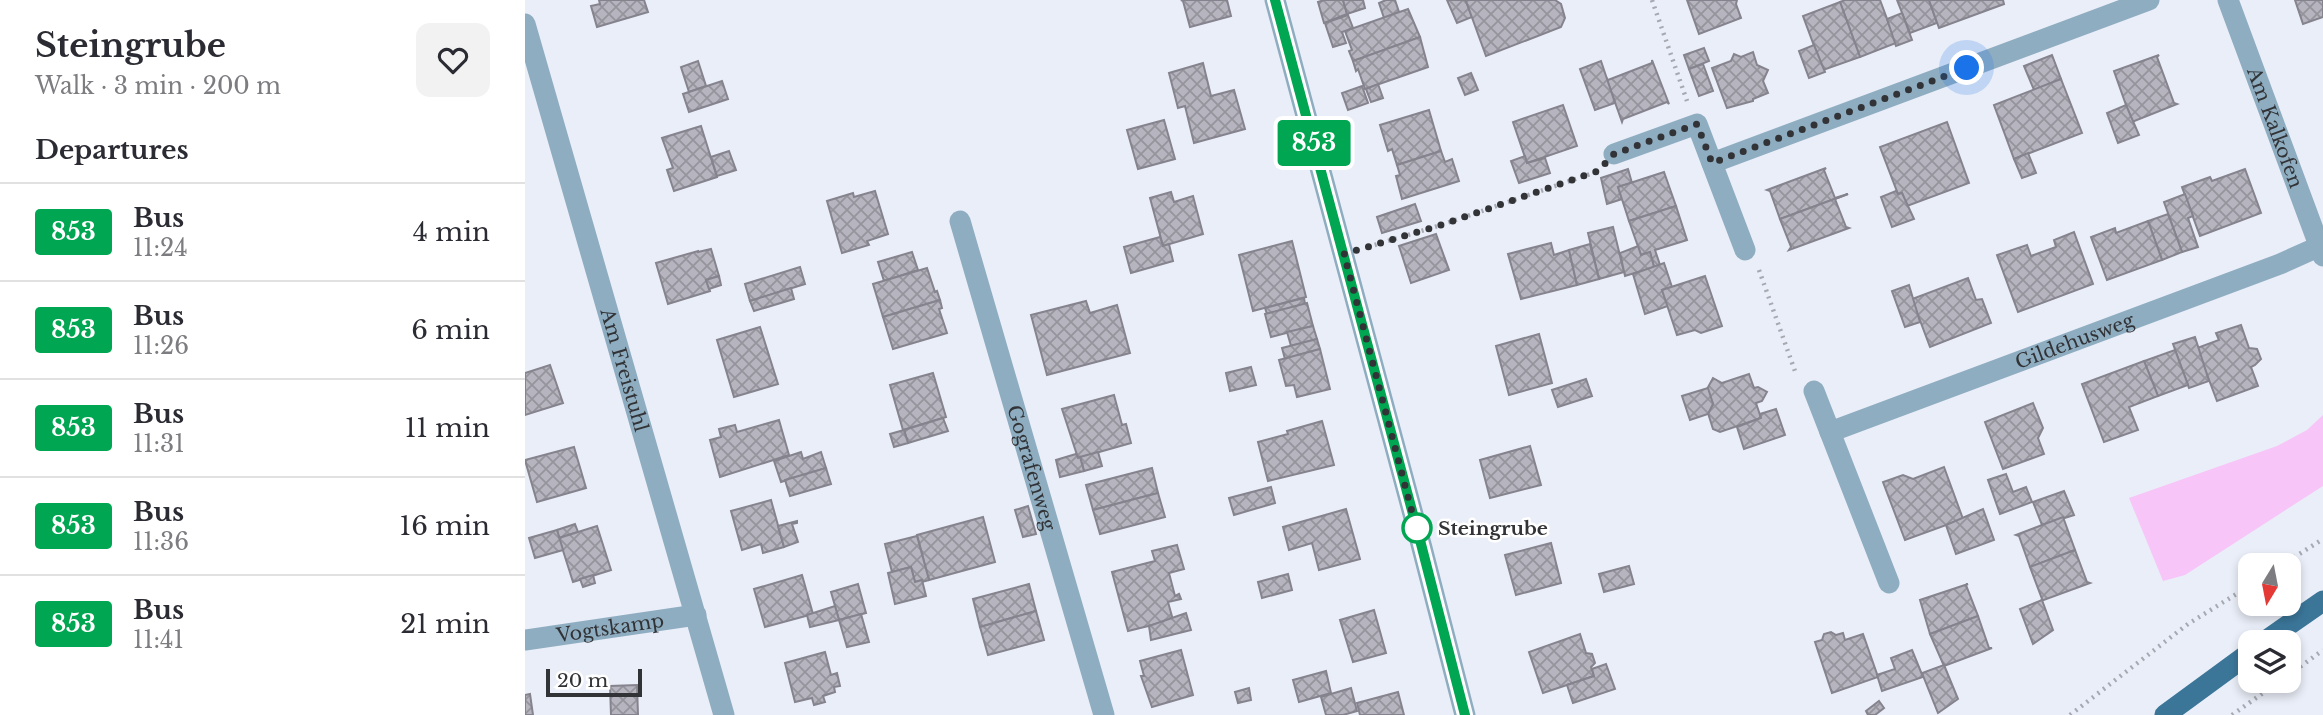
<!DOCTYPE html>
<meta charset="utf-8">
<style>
:root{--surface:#fff;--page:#f2f2f3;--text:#2b2b33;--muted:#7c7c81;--line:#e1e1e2}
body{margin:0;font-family:"Libre Baskerville",serif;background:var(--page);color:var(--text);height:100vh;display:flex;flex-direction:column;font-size:26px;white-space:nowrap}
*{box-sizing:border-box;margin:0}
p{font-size:23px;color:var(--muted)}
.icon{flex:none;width:38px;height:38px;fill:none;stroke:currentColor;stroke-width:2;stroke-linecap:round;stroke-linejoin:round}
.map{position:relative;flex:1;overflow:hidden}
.drawer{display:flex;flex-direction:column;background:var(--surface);width:525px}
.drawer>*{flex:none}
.badge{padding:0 14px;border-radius:5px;font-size:24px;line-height:46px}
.needle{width:46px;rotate:190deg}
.controls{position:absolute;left:1713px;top:553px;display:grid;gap:14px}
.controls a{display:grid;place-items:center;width:63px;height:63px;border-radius:14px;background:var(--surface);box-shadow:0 4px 10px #0003;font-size:35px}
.scale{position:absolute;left:21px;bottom:18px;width:96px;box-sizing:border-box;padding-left:7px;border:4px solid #313336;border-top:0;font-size:19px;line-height:24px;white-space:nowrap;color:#313336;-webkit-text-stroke:5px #fff;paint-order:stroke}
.you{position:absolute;width:35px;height:35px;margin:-18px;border:5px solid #fff;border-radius:50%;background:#1a73e8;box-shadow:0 0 0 10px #1a73e833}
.map>.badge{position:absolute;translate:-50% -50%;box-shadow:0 0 0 4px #fff}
h2{padding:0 35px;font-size:26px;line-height:63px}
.round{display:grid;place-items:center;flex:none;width:74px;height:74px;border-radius:14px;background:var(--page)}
.headline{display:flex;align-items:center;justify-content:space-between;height:119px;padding:0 35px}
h1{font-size:33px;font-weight:700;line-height:52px}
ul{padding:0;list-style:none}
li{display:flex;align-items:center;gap:21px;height:98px;padding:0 35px;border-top:2px solid var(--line)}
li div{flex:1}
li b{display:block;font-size:26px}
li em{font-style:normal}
li .badge{min-width:77px;font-weight:700;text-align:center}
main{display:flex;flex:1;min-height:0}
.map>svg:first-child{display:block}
.park{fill:#f7c5f8}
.building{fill:url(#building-cross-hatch);stroke:#85838d;stroke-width:2}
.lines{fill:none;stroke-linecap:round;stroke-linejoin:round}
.path{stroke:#a6a9b1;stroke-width:4.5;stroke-dasharray:2 5;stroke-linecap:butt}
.minor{stroke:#8fadc1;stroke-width:21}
.major{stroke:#3b7699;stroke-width:21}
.line-casing{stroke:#fff;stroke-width:16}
.line{stroke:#00a651;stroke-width:10}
.walk{stroke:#313336;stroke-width:7;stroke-dasharray:0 12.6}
.stop-dot{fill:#fff;stroke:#00a651;stroke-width:3.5}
.labels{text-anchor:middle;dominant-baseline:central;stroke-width:5;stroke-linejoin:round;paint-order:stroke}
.street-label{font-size:19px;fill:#313336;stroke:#fff}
.stop-label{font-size:19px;font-weight:bold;fill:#313336;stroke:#fff;text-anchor:start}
</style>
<main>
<section class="drawer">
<div class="headline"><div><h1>Steingrube</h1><p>Walk · 3 min · 200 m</p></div><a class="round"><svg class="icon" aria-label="heart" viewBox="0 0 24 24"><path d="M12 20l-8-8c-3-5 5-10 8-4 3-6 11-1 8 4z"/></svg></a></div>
<h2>Departures</h2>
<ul>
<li><span class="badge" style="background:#00a651;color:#fff">853</span><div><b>Bus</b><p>11:24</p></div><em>4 min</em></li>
<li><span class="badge" style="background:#00a651;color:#fff">853</span><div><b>Bus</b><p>11:26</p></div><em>6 min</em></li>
<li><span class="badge" style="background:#00a651;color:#fff">853</span><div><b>Bus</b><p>11:31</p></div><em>11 min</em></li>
<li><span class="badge" style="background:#00a651;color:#fff">853</span><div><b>Bus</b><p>11:36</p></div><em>16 min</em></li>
<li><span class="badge" style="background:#00a651;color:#fff">853</span><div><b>Bus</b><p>11:41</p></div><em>21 min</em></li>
</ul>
</section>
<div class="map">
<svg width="1798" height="715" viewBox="0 0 1798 715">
<defs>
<pattern id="building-cross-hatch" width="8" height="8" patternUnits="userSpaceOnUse" patternTransform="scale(1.75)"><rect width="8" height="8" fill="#b6b4be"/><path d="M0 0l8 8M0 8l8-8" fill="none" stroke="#95939b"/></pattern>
</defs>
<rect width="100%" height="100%" fill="#eaeef8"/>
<polygon class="park" points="1798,415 1798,486 1660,575 1638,581 1604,498 1752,446 1782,430"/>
<g class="building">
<polygon points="74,0 119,0 123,12 72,27 66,6 75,4"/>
<polygon points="656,0 702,0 706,16 665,27 658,1"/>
<polygon points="799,0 818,0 822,14 799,23 793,2"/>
<polygon points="818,0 838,0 840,8 822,14"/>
<polygon points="861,0 870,0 874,12 859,18 854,3"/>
<polygon points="922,0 944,0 941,1 947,17 932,23"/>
<polygon points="944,0 1030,0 1036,4 1040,18 1036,27 961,56 941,1"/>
<polygon points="1162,0 1212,0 1211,4 1216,18 1174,34"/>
<polygon points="1320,0 1355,0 1371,43 1335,57 1315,2"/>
<polygon points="1372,0 1404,0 1412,23 1385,33"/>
<polygon points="1404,0 1478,0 1479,4 1414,28"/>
<polygon points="1770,0 1798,0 1798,17 1778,24"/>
<polygon points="1315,2 1335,57 1298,70 1278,16"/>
<polygon points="883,9 895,37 828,61 824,51 827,50 820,31"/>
<polygon points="1377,13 1387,40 1371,46 1362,19"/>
<polygon points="823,15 828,28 817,32 821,43 808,47 800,23"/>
<polygon points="895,37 903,67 840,89 833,69 831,71 828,61"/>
<polygon points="1289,45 1300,72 1284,78 1274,51"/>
<polygon points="1179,48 1184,61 1164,69 1159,55"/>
<polygon points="1228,52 1232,65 1243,70 1238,81 1243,93 1228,99 1228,101 1202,108 1187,68 1206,61 1209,54 1216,57"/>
<polygon points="1527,55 1536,79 1509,90 1499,66"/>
<polygon points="1634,55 1632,57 1649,103 1652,104 1607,122 1589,71"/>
<polygon points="1127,60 1144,104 1142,102 1098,119 1097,122 1081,77 1083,80 1127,63"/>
<polygon points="173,61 181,86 164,92 156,67"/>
<polygon points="1076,61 1090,103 1070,110 1055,69"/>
<polygon points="678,63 686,96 709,90 720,129 669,143 660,106 653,108 644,73"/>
<polygon points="1178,64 1188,91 1174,96 1164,69"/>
<polygon points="946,73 953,90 940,95 933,78"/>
<polygon points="1536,79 1557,133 1489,159 1469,105"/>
<polygon points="197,81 203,99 164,112 158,94"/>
<polygon points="853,84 858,98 846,102 841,89"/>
<polygon points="837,86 843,103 823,110 817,93"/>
<polygon points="1038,105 1052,146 1002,163 988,122"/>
<polygon points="1601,105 1614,135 1593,143 1582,113"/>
<polygon points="904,110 916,151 872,165 867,149 863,151 855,125"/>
<polygon points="639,120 650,159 613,169 602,130"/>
<polygon points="1422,122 1444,183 1382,206 1377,193 1373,194 1355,147"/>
<polygon points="176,126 192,177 149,191 142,170 148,168 137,138"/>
<polygon points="204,151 211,170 192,176 186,157"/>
<polygon points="916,151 920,162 927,159 934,181 877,199 871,176 875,175 872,165"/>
<polygon points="1503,153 1511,173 1497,178 1489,159"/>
<polygon points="1000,156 1002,163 1020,158 1025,173 994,183 986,161"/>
<polygon points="1301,168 1299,170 1310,198 1323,194 1255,219 1245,191 1242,190"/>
<polygon points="1103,169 1107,183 1093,187 1097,199 1082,204 1076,178"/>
<polygon points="1720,169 1736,213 1675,236 1657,187 1685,177 1687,181"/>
<polygon points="1139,172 1151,206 1104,221 1093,187"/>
<polygon points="350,191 363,234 342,241 344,245 317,253 302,201 328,193 329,197"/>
<polygon points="1371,191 1373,194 1377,193 1389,219 1367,227 1356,197"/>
<polygon points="646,192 649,202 668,196 678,234 638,246 625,198"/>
<polygon points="1323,194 1310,199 1321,227 1324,228 1264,250 1266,247 1255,219"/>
<polygon points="1660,194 1668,216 1663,218 1673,247 1657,252 1639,202"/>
<polygon points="890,204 896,221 857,233 852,217"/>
<polygon points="1151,206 1162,240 1130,250 1135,265 1129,267 1125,252 1116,255 1104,221"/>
<polygon points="1643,214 1657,252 1637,260 1623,221"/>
<polygon points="1623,221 1637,260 1582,280 1566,237 1590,228 1591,233"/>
<polygon points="1088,227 1099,272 1074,279 1063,233"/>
<polygon points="1549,232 1568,284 1493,312 1472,255 1502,245 1506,256 1531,247 1529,240"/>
<polygon points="911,234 924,270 886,283 874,246"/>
<polygon points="635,237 638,246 644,244 648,261 606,273 599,247"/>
<polygon points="767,241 781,297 728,311 714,255"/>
<polygon points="1026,243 1029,255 1044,250 1052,285 996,299 983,254"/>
<polygon points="1065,244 1074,279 1052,285 1044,250"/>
<polygon points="1113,246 1116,255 1125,252 1129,267 1100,276 1095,253"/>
<polygon points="186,249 194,276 181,280 185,291 143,304 131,263 173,251 173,252"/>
<polygon points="387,252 393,270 359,281 353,262"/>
<polygon points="1139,263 1147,287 1137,290 1143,306 1120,314 1108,274"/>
<polygon points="275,267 280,284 225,301 220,284"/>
<polygon points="402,268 410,292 412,291 415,300 358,317 348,284"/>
<polygon points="194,276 196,285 184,289 181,280"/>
<polygon points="1180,276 1197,326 1176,333 1170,330 1152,335 1137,290"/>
<polygon points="1443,278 1451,300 1457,299 1466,323 1405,347 1387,299"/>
<polygon points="1384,285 1395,322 1380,327 1367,291"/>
<polygon points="266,288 269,299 229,311 225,301"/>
<polygon points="779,298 780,304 742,314 740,308"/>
<polygon points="415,300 417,308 414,309 422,333 368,349 358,317"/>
<polygon points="561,301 565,313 592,305 605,353 522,375 506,315"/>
<polygon points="782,303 788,326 746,337 740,314"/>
<polygon points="1716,325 1724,348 1732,349 1736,359 1730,365 1726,367 1733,386 1692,401 1672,348 1694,340 1691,333"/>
<polygon points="788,326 792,339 766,346 762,332"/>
<polygon points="235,327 253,384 209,397 192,340"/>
<polygon points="1014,334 1027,383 984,395 971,346"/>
<polygon points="1670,337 1684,381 1664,388 1648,344"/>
<polygon points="792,339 795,349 760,359 757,348"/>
<polygon points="795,349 805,389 772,397 769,385 761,386 754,360"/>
<polygon points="1650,350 1663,385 1633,396 1619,361"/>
<polygon points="1619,361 1633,396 1604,407 1613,430 1579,442 1557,384"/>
<polygon points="25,365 38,403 0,415 0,373"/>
<polygon points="726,367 731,385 705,391 701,373"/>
<polygon points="408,373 421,417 378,430 365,385"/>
<polygon points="1224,374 1229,388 1233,387 1242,392 1237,401 1231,403 1236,418 1195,432 1188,429 1183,413 1188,404 1182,389 1188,378 1197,383"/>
<polygon points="1061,379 1067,396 1033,407 1027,390"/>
<polygon points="1183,388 1188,404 1183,414 1165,420 1157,396"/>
<polygon points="589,395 597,425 601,424 606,443 553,458 537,409"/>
<polygon points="1508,403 1518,428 1513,438 1519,454 1478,469 1460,422"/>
<polygon points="1251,409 1260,435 1219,449 1212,427 1236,418 1235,414"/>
<polygon points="418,418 423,431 383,443 379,430"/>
<polygon points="254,420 264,455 195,477 185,440 196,437 194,429 210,425 212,432"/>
<polygon points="797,421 809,465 743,481 733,442 763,434 762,431"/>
<polygon points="379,430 383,443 369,447 365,434"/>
<polygon points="1005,446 1016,485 965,498 955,460"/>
<polygon points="49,447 61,488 12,502 0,460"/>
<polygon points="276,452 278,459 296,452 301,468 256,482 249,461"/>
<polygon points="573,452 577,466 559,471 555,457"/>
<polygon points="551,454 553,458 555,457 559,471 535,477 531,460"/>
<polygon points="1419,467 1438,519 1380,540 1358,482 1378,475 1388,479"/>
<polygon points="301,468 306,484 265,496 260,480"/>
<polygon points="627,468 633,493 568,510 561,485"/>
<polygon points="1481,474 1488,492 1501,487 1507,502 1475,514 1463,480"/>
<polygon points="746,487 750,503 709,515 704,498"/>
<polygon points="1539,491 1549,515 1517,525 1508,502"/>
<polygon points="633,493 640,517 575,534 568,510"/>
<polygon points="246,500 259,547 238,553 236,544 217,550 206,511"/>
<polygon points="503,506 511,534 498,537 490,510"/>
<polygon points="821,509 835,559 794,570 787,543 764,550 758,527"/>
<polygon points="1458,509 1469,540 1431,554 1421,525"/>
<polygon points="458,517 470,562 404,580 392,535"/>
<polygon points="1538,517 1550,550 1505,567 1494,536 1491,535"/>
<polygon points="272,521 272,523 267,524 273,542 259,547 253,526"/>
<polygon points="50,524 53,532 34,538 32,530"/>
<polygon points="72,526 86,570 48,582 34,538"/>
<polygon points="32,530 38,550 10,558 4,538"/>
<polygon points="392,536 404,580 397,582 397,580 390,582 386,567 367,572 360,544"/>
<polygon points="1026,543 1036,583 991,595 980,555"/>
<polygon points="652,545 659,569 644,573 650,596 654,594 656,599 643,602 648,620 603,631 587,572 630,561 627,551"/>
<polygon points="1550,550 1562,582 1565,583 1516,601 1517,599 1505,567"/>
<polygon points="1104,566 1109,584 1079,592 1074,574"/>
<polygon points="386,567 390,582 397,580 401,596 370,604 363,573"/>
<polygon points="763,574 767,590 737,598 733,582"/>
<polygon points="68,575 70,583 58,587 55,579"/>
<polygon points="277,575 288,614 240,627 229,589"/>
<polygon points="333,584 341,613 314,620 306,592"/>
<polygon points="504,584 511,611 455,627 448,599"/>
<polygon points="1443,584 1441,585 1453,616 1405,634 1395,600"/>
<polygon points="1517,600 1528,630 1508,644 1495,609"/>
<polygon points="310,606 314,620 285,627 282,615"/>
<polygon points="849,610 861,653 828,662 815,620"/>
<polygon points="511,611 519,640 463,655 455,627"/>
<polygon points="661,613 666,630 626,640 624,626"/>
<polygon points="336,614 344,642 322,647 314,620"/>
<polygon points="1453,616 1464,648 1467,648 1419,666 1405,634"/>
<polygon points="1306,632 1311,635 1318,633 1320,640 1338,634 1353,677 1307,693 1290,642 1297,640 1299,634"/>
<polygon points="1055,634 1061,653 1067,654 1070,663 1066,667 1069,676 1018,693 1004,652"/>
<polygon points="656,650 668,695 627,707 616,676 619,676 615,661"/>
<polygon points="1387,650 1398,677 1357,691 1352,675 1370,669 1366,658"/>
<polygon points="300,652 306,675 312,673 315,686 309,687 310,692 298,696 300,702 289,705 287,698 270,702 260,663"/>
<polygon points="1081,664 1090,689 1048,703 1042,685 1069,676 1067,669"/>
<polygon points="1419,665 1433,699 1413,713 1397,673"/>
<polygon points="801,671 806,693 774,702 768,680"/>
<polygon points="112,685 113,715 86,715 85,686"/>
<polygon points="724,688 726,700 713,703 710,692"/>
<polygon points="826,688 832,711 818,715 801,715 796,697"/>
<polygon points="873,692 879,715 835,715 832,703"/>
<polygon points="5,694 8,715 0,715 0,695"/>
<polygon points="1354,701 1359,708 1350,715 1343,715 1341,711"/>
</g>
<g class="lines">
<g class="path">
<polyline points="1127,0 1162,101"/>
<polyline points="843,247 916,225 1071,172"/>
<polyline points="1234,270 1271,374"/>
<polyline points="1757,565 1798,539"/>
<polyline points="1764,675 1798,650"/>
<polyline points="1545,715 1663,624 1726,585"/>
<polyline points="1707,715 1755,681"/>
</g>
<g class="minor">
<polyline points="750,0 896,544 940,715"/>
<path id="s1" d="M1703 0 1798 256"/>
<path id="s2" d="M0 24 199 715"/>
<polyline points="1089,154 1172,124 1220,250"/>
<polyline points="1187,163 1624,0"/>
<path id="s3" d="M435 221 579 715"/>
<polyline points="1289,391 1364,583"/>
<path id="s4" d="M1305 432 1755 264 1793 247"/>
<path id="s5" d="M0 640 171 615"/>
</g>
<g class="major">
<polyline points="1739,642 1798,601"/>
<polyline points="1640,715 1726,652"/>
</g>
</g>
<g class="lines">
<defs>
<polyline id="line" points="750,0 896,544 940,715"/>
</defs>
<use href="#line" class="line-casing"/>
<use href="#line" class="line"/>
<polyline class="walk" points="892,528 892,531 819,254 916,225 1073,171 1089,154 1172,124 1187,163 1442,68"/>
</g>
<circle class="stop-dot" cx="892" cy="528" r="14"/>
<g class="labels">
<g class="street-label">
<text stroke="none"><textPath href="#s1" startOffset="136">Am Kalkofen</textPath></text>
<text stroke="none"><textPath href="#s4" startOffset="261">Gildehusweg</textPath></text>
<text stroke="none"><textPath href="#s2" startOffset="360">Am Freistuhl</textPath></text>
<text stroke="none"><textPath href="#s3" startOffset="257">Gografenweg</textPath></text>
<text stroke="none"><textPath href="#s5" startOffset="86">Vogtskamp</textPath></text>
</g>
<g class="stop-label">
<text x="913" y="528">Steingrube</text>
</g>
</g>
</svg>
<div class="controls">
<a><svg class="needle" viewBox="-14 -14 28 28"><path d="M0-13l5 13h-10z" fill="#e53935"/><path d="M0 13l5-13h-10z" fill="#7c7c81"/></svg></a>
<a><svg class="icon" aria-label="layers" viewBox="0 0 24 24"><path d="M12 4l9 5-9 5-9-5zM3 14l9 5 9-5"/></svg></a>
</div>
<div class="scale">20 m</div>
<div class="you" style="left:1442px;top:68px"></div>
<b class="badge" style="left:789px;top:143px;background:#00a651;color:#fff">853</b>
</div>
</main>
